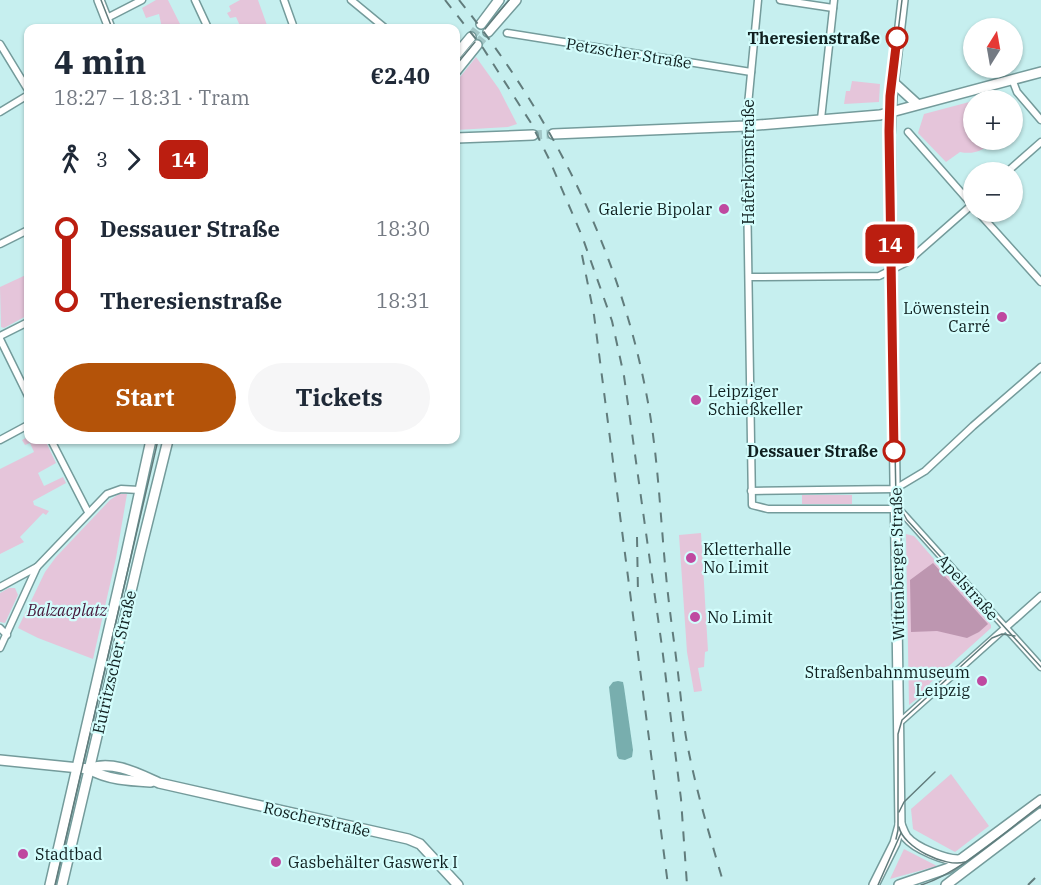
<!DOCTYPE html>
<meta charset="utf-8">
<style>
:root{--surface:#fff;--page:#f6f6f7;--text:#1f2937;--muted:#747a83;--accent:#b45309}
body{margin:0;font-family:"IBM Plex Serif",serif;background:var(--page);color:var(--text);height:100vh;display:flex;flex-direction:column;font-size:22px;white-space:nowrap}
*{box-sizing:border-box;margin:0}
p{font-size:20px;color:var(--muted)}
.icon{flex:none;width:33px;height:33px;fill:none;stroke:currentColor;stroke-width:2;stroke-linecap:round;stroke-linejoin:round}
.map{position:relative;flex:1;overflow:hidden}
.side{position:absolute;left:24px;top:24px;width:436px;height:420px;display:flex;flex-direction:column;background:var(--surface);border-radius:12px;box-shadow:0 2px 4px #0004}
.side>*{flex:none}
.badge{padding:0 12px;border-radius:9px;font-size:21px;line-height:39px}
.needle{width:39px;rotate:11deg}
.controls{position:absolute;left:963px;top:18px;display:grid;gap:12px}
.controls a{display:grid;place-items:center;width:60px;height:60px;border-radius:50%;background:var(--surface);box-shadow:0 2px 4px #0004;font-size:30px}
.map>.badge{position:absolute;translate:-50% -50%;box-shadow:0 0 0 3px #fff}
.legs{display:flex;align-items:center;gap:9px;height:66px;padding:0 30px;font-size:20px}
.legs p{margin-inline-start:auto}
.head{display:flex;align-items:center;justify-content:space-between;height:102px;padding:0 30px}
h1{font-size:33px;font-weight:700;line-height:45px}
.action{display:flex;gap:12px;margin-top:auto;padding:12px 30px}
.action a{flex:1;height:69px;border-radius:36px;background:var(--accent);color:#fff;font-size:24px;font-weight:700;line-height:69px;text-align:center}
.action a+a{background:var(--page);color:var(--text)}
ul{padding:0 30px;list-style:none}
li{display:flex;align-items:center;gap:21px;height:72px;font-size:22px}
li i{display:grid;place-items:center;width:9px;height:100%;margin:0 8px;background:currentColor}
li i::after{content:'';width:15px;height:15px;margin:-8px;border:4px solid;border-radius:50%;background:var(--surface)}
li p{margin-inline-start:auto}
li:first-child i{background:linear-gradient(#0000 50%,currentColor 0)}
li:last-child i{background:linear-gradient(currentColor 50%,#0000 0)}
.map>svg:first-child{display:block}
.green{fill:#e5c5da}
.forest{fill:#bd96b0}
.water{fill:#78aeae}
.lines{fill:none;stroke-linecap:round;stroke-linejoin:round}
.secondary-tunnel{stroke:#a2c6c6;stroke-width:9;stroke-dasharray:9 4.5;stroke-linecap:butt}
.street-casing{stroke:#749b9b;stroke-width:9}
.secondary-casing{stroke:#749b9b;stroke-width:12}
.street{stroke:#fff;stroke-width:6}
.secondary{stroke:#fff;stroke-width:9}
.tram{stroke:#617c7c;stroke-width:1.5}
.rail{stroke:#617c7c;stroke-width:2;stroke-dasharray:10 10;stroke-linecap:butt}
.line-1-casing{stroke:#fff;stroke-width:14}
.line-1{stroke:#bb1e10;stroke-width:9}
.stop-1-dot{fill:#fff;stroke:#bb1e10;stroke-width:3}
.poi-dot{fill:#bf49a0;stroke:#d3fdfc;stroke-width:2}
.labels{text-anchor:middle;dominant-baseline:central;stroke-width:4.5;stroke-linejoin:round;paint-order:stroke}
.stop-label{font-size:16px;font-weight:bold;fill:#102020;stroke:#d3fdfc;text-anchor:end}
.street-label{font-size:16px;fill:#102020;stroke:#d3fdfc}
.poi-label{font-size:16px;fill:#102020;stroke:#d3fdfc;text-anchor:start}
.park-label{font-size:16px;font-style:italic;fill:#461639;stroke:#d3fdfc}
</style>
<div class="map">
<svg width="1041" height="885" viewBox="0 0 1041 885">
<rect width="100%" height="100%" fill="#c6efef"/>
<g class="green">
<polygon points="156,0 168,0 182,28 162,28 159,14 146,18 142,8"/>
<polygon points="240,0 258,0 268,28 241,28 236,17 230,18 227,13 231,11 229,6"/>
<polygon points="476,57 499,89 517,124 508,127 456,130 456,82"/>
<polygon points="852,81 880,84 879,102 844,104 846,91 850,91"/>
<path d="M973 101 974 140H994C985 150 974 155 960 152L946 162 918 133 924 114Z"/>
<polygon points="28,274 28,315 4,328 1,327 0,287"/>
<polygon points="28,437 28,440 45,440 56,463 38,473 44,486 63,477 66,483 33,501 34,505 49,511 46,515 43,513 20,537 24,542 0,554 0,469 34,452 30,443 25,445 22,440"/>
<polygon points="119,494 127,494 116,558 93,659 38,638 18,628 45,572 56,557 110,500"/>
<rect x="802" y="495" width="50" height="9"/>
<polygon points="701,533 708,651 705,652 704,667 698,668 702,691 694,692 687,652 679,535"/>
<polygon points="906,534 914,536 991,625 991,628 930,683 928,690 909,705"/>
<polygon points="9,588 15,588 18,595 5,623 0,622 0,593"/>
<polygon points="951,774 989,826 955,852 913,829 911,809"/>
<polygon points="904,849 937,866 890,879"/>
</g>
<polygon class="forest" points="933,563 988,624 979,632 967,638 937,631 911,632 910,580"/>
<polygon class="water" points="618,681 623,682 624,687 633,750 632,757 625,760 619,759 617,756 609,687 613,682"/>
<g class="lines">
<g class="secondary-tunnel">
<polyline points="471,37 481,24"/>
<polyline points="477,45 488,32"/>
<polyline points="533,135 553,134"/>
</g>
<defs>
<g id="street">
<polyline points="195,0 208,28"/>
<polyline points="284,0 294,28"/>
<polyline points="351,0 385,28"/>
<polyline points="758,0 746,126 752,505 768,509 896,509"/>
<polyline points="780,0 833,8"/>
<polyline points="107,18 142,0"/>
<polyline points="507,33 751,72"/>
<polyline points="0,44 28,90"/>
<polyline points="1012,79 1017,92 1041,120"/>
<polyline points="0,112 28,95"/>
<polyline points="821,119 834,0"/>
<polyline points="908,132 973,206"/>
<polyline points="1007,172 1041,142"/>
<polyline points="978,212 1041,282"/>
<polyline points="0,244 28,230"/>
<polyline points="749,277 879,276 907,262 974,203"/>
<polyline points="0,336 28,322"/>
<polyline points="0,339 28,396"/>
<polyline points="0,440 28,425"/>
<polyline points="51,440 88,512"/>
<polyline points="751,491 895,489 925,471 973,426 1041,367"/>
<polyline points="896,506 1041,667"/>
<polyline points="0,587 37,567"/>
<polyline points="0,628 7,635"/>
<polyline points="0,648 37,567 107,494 121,489 139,490"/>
<polyline points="899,723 1041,596"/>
</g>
<g id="secondary">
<polyline points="99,0 110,28"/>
<polyline points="481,24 499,0"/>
<polyline points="488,32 516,0"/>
<polyline points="456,55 471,37"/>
<polyline points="456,71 477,45"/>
<polyline points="893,82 917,104"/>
<polyline points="553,134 746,126 880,115 1041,72"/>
<polyline points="456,138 533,135"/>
<path d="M0 760 89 769C107 780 131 781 151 782"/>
<path d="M89 769C111 759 139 774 159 783L408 839 420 844 458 885"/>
<path d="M900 824C902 829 903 833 906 837 915 848 946 861 960 860"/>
<polyline points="50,885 125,559 151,440"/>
<polyline points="62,885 140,553 168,440"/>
<polyline points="874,885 895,843 900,825 890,135 892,96 903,0"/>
<polyline points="899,885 949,868 1041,800"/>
<polyline points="946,885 1041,813"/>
</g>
</defs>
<use href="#street" class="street-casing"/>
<use href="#secondary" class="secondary-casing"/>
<use href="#street" class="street"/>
<use href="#secondary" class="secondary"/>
<g class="tram">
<polyline points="101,0 112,28"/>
<polyline points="902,0 890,96 889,133 896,500 907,520 1041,667"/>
<polyline points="485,29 509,0"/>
<polyline points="456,65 475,42"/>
<polyline points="899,812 904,802 935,772"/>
<path d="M899 827C903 847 945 868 965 862"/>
<polyline points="896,839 898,830 898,734 902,720 992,638 1002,634 1015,636"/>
<polyline points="55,885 158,440"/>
<polyline points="878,885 901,833"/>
<path d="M921 885C960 873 1007 830 1041 805"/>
</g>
<g class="rail">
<polyline points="445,0 483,48 531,123 549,159 582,236 612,321 624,376 662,647 681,799 687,885"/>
<path d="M459 0C551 114 618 248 646 392 658 452 660 514 666 575 669 608 674 640 678 673 681 698 683 723 688 748 697 794 711 840 724 885"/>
<polyline points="582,255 594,315 668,885"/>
<polyline points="637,537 638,594"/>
<polyline points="1028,885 1041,872"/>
</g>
</g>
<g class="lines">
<defs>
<polyline id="line-1" points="894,451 889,131 890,96 897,38"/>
</defs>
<use href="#line-1" class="line-1-casing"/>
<use href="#line-1" class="line-1"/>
</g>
<g class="stop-1-dot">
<circle cx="897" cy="38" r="10"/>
<circle cx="894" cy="451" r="10"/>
</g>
<g class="poi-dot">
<circle cx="724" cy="209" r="6"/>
<circle cx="1002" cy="317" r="6"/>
<circle cx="696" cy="400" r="6"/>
<circle cx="691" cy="558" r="6"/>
<circle cx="695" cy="617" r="6"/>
<circle cx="982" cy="681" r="6"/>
<circle cx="23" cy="854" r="6"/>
<circle cx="276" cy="862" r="6"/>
</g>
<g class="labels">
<g class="stop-label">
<text x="880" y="38">Theresienstraße</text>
<text x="878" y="451">Dessauer Straße</text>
</g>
<g class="street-label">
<text transform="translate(629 53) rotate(9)">Petzscher Straße</text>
<text transform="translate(748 162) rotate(-90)">Haferkornstraße</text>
<text transform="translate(897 564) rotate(-91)">Wittenberger Straße</text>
<text transform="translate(968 587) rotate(48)">Apelstraße</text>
<text transform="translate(114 662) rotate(-77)">Eutritzscher Straße</text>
<text transform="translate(317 819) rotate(13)">Roscherstraße</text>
</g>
<g class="poi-label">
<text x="712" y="209" text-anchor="end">Galerie Bipolar</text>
<text x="990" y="308" text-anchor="end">Löwenstein<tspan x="990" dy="18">Carré</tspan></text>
<text x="708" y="391">Leipziger<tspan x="708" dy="18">Schießkeller</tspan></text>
<text x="703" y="549">Kletterhalle<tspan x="703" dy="18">No Limit</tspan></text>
<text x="707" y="617">No Limit</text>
<text x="970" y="672" text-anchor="end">Straßenbahnmuseum<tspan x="970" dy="18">Leipzig</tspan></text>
<text x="35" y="854">Stadtbad</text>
<text x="288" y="862">Gasbehälter Gaswerk I</text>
</g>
<g class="park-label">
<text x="67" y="610">Balzacplatz</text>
</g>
</g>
</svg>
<div class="controls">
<a><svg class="needle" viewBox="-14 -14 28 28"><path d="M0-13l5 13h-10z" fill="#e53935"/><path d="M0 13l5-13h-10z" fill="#747a83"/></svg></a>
<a>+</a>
<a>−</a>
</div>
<b class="badge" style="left:890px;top:244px;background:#bb1e10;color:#fff">14</b>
<section class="side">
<div class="head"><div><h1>4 min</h1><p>18:27 – 18:31 · Tram</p></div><b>€2.40</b></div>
<div class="legs"><svg class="icon" aria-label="walk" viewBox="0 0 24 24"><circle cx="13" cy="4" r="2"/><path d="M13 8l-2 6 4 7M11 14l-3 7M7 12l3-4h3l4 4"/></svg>3<svg class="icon" aria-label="forward" viewBox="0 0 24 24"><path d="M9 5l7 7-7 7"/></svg><b class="badge" style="background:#bb1e10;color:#fff">14</b></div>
<ul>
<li><i style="color:#bb1e10"></i><b>Dessauer Straße</b><p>18:30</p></li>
<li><i style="color:#bb1e10"></i><b>Theresienstraße</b><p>18:31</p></li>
</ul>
<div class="action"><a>Start</a><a>Tickets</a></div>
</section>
</div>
